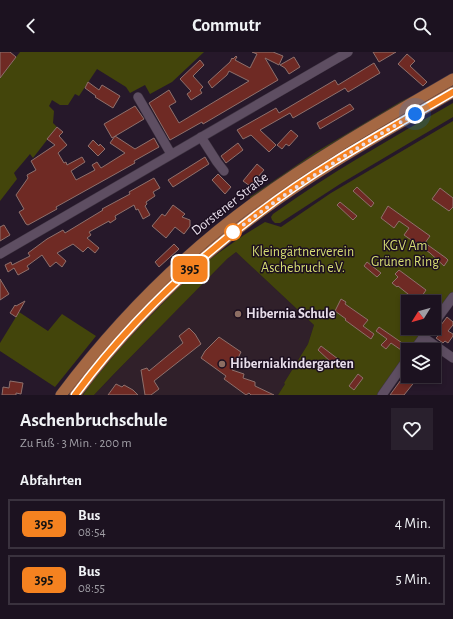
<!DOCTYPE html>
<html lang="de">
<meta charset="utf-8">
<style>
:root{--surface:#1c1220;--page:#29202d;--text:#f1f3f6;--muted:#a09ea5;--line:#3a323e}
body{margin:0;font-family:"Alegreya Sans",sans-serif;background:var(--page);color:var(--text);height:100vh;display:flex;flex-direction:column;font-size:15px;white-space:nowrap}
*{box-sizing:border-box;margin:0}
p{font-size:13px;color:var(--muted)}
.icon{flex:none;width:22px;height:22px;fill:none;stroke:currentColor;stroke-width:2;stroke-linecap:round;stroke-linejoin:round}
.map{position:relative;height:343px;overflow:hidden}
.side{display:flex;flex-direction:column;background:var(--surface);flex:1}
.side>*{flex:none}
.badge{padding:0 8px;border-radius:6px;font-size:14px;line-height:26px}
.needle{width:26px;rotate:233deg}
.tools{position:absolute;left:401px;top:243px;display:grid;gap:8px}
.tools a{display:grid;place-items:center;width:40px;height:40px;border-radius:0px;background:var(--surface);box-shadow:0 2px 6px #0003,0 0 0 1px var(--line);font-size:20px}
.you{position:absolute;width:20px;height:20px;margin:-10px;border:3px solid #fff;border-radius:50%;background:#1a73e8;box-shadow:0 0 0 6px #1a73e833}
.map>.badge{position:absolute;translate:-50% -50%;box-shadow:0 0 0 2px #fff}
h2{padding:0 20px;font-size:15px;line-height:36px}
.round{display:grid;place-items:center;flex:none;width:42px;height:42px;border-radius:0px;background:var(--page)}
.head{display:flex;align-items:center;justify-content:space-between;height:68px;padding:0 20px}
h1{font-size:19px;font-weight:700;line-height:30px}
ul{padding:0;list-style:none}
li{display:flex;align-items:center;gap:12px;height:50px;margin:0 8px 6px;padding:0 12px;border:2px solid var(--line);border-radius:0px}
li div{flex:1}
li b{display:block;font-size:15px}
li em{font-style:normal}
li .badge{min-width:44px;font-weight:700;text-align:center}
header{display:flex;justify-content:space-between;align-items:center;height:52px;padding:0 20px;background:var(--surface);font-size:18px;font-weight:700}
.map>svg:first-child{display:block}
.education{fill:#30202a}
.green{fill:#43450b}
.building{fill:#6f2a24;stroke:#8e706c}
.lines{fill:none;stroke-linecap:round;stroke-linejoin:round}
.minor-casing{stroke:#3f3442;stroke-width:10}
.major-casing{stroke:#3f3442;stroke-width:12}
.minor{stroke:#5e4e62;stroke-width:9}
.major{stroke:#a56843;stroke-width:11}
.line-casing{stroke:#fff;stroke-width:9}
.line{stroke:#f58220;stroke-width:6}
.walk{stroke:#e7ddea;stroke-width:4;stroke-dasharray:0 7.2}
.stop-dot{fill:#fff;stroke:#f58220;stroke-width:2}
.education-dot{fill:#8d6e63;stroke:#1c0f20;stroke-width:1.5}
.labels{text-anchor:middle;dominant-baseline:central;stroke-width:3;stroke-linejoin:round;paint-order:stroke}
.street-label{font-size:14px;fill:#e7ddea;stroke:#1c0f20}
.park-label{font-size:14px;fill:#d6dd73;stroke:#1c0f20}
.poi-label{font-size:14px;font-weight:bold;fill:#e7ddea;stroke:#1c0f20;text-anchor:start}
</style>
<header><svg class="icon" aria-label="back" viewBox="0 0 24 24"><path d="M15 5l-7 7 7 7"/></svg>Commutr<svg class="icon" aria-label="search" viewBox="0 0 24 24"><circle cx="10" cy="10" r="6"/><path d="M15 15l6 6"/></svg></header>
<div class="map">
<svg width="453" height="343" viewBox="0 0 453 343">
<rect width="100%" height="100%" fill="#26182a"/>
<polygon class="education" points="236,200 314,273 308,292 284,331 285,332 278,343 94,343 154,281 227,207"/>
<g class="green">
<polygon points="20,0 204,0 172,30 150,42 145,33 130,41 126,35 97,17 79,44 75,42 68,53 60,53 52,48 49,54 54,59 53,71 57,75 33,106 30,102 14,121 17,127 0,149 0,26"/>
<polygon points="412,44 413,46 251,148 250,145 316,100 400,50"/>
<path d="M453 51V65L340 132 280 171H275L272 168 271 165 273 162C330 121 392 86 453 51Z"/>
<polygon points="453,69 453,241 434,267 434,250 408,250 408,276 427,276 411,298 408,298 408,303 379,343 278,343 285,332 284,331 308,292 314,273 236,200 227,207 112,324 94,343 83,343 90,332 127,288 197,216 244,183 265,170 281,175 331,141"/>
<polygon points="19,260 48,279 62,262 96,284 55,335 0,299 0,291"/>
</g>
<g class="building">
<polygon points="0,0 10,0 16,5 0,26"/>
<polygon points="252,0 273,0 283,4 279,13 265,6 278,28 203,72 202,70 170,88 149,51 169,38 176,50 169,54 179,71 249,29 229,19 227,23 212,36 208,30 230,10 232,6 233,7 236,4 237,5 235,8 250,16 257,2"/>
<polygon points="373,0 396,0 379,10"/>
<polygon points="407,2 415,9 410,14 427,30 423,34 398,12"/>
<polygon points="294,5 300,15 289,22 285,16 280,13"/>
<polygon points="200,8 204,13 193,24 203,35 200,38 202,41 191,48 187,42 191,39 180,27"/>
<polygon points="374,11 380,21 348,40 345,36 293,66 290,61 260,78 276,93 269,100 251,83 243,87 237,78 276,56 279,61 335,28 338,33"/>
<polygon points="88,30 99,38 102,33 120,44 113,56 95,45 96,44 85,36"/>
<polygon points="350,52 354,57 320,77 317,71"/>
<polygon points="135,54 144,67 112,86 104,72"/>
<polygon points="57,75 63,80 59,84 67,93 58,101 64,111 66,110 67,113 82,105 85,110 71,119 76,128 95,118 92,113 97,110 101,116 125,101 110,91 115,84 135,97 154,86 159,95 134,109 135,111 56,155 57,157 28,173 26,172 19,160 24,157 16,143 28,126 27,123 36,118 31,109 55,93 47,87"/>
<polygon points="291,78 298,84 289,94 286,92 282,97 277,93"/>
<polygon points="93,88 99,94 100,92 105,97 98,104 88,94"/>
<polygon points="238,91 243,98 226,111 221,104"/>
<polygon points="205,105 209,112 173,135 168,128"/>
<polygon points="257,112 264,118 250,134 243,129"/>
<polygon points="218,122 231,135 225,142 212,128"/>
<polygon points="154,126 160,136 153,140 155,144 146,150 147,152 145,154 150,163 143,167 138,157 136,158 134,153 115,164 116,167 110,171 109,169 89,180 91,183 87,186 99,196 95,201 88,195 83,200 73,192 57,201 66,209 62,215 56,210 50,215 42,203 27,214 29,217 18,223 14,216 8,220 5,213 11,210 12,213 30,204 28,201 47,187 63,178 65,181 103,158 102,157 130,142 129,140"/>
<polygon points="357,135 374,151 371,155 353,139"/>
<polygon points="440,136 453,146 453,155 449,159 432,147"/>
<polygon points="340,150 357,164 353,168 337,153"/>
<polygon points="173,153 185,162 182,165 190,168 190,174 184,182 175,175 166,186 152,174 162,162 165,164"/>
<polygon points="388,154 430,184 425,191 446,206 448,208 444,214 430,201 404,183 409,176 399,169 394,176 381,166"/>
<polygon points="4,173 10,183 0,189 0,175"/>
<polygon points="174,192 179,197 159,215 155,210"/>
<polygon points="367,210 381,221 377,225 364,214"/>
<polygon points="399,218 426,238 422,244 424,245 420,250 418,250 398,234 397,235 392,231 398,225 395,222"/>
<polygon points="0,227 9,242 0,248"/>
<polygon points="341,247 346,250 345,252 368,268 363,274 374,282 371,287 345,268 346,267 335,259"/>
<polygon points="25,249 16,265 10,261 15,253 16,254"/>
<polygon points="447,265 453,270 453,273 448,279 453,282 453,284 448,291 445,289 443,291 436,286 438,284 435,281"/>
<polygon points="379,275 408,295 404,300 391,291 386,297 381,293 387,287 376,279"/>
<polygon points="189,276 195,282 201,292 154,329 159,337 151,343 145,343 141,318 147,316 149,319 183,291 179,284"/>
<polygon points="219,285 241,300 232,318 244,322 243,326 255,330 255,334 274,343 251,343 249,341 246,343 224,327 226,324 201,306 205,299"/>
<polygon points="321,294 338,307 333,312 318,298"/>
<polygon points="406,321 408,324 416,328 404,343 390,343"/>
<polygon points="358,322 363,326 354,338 349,334"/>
<polygon points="10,329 23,331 21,342 16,341 16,343 2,343 3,335 9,336"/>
<polygon points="116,332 122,335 124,333 133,338 138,343 108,343"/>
</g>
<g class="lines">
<defs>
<g id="minor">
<polyline points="138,45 171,102"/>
<polyline points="201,85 217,110 224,119"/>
<polyline points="0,202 348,0"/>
<polyline points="434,271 453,245"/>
<polyline points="423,285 453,306"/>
<polyline points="414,298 430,276"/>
<polyline points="382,343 408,306"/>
</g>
<g id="major">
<path d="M61 343C116 270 181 204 255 150 318 104 386 66 453 27"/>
<path d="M75 343C127 273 190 212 260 160 321 115 388 78 453 40"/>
</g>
</defs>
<use href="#minor" class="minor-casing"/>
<use href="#major" class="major-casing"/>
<use href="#minor" class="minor"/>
<use href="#major" class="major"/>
</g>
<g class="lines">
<defs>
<path id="line" d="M75 343C127 273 190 212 260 160 320 114 388 78 453 40"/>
</defs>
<use href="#line" class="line-casing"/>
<use href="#line" class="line"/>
<path class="walk" d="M233 180 230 183C288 138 351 99 415 62"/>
</g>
<circle class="stop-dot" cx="233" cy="180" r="8"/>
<g class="education-dot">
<circle cx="238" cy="262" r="4"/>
<circle cx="222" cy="312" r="4"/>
</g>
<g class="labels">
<g class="street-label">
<text transform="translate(230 152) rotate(-38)">Dorstener Straße</text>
</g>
<g class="park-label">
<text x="405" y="194">KGV Am<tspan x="405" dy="16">Grünen Ring</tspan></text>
<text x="303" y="200">Kleingärtnerverein<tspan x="303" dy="16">Aschebruch e.V.</tspan></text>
</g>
<g class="poi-label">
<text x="246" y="262">Hibernia Schule</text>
<text x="230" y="312">Hiberniakindergarten</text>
</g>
</g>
</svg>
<div class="tools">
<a><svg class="needle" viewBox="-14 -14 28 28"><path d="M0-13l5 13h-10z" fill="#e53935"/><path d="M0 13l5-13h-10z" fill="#a09ea5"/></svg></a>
<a><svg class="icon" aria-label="layers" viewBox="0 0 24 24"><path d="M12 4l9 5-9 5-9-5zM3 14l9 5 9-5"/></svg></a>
</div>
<div class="you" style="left:415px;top:62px"></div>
<b class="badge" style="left:190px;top:217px;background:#f58220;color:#111">395</b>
</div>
<section class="side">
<div class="head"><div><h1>Aschenbruchschule</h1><p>Zu Fuß · 3 Min. · 200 m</p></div><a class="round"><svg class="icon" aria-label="heart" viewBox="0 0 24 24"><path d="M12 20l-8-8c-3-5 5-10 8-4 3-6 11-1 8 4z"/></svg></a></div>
<h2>Abfahrten</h2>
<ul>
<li><span class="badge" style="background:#f58220;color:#111">395</span><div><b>Bus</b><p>08:54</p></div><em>4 Min.</em></li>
<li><span class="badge" style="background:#f58220;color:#111">395</span><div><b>Bus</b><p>08:55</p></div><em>5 Min.</em></li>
</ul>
</section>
